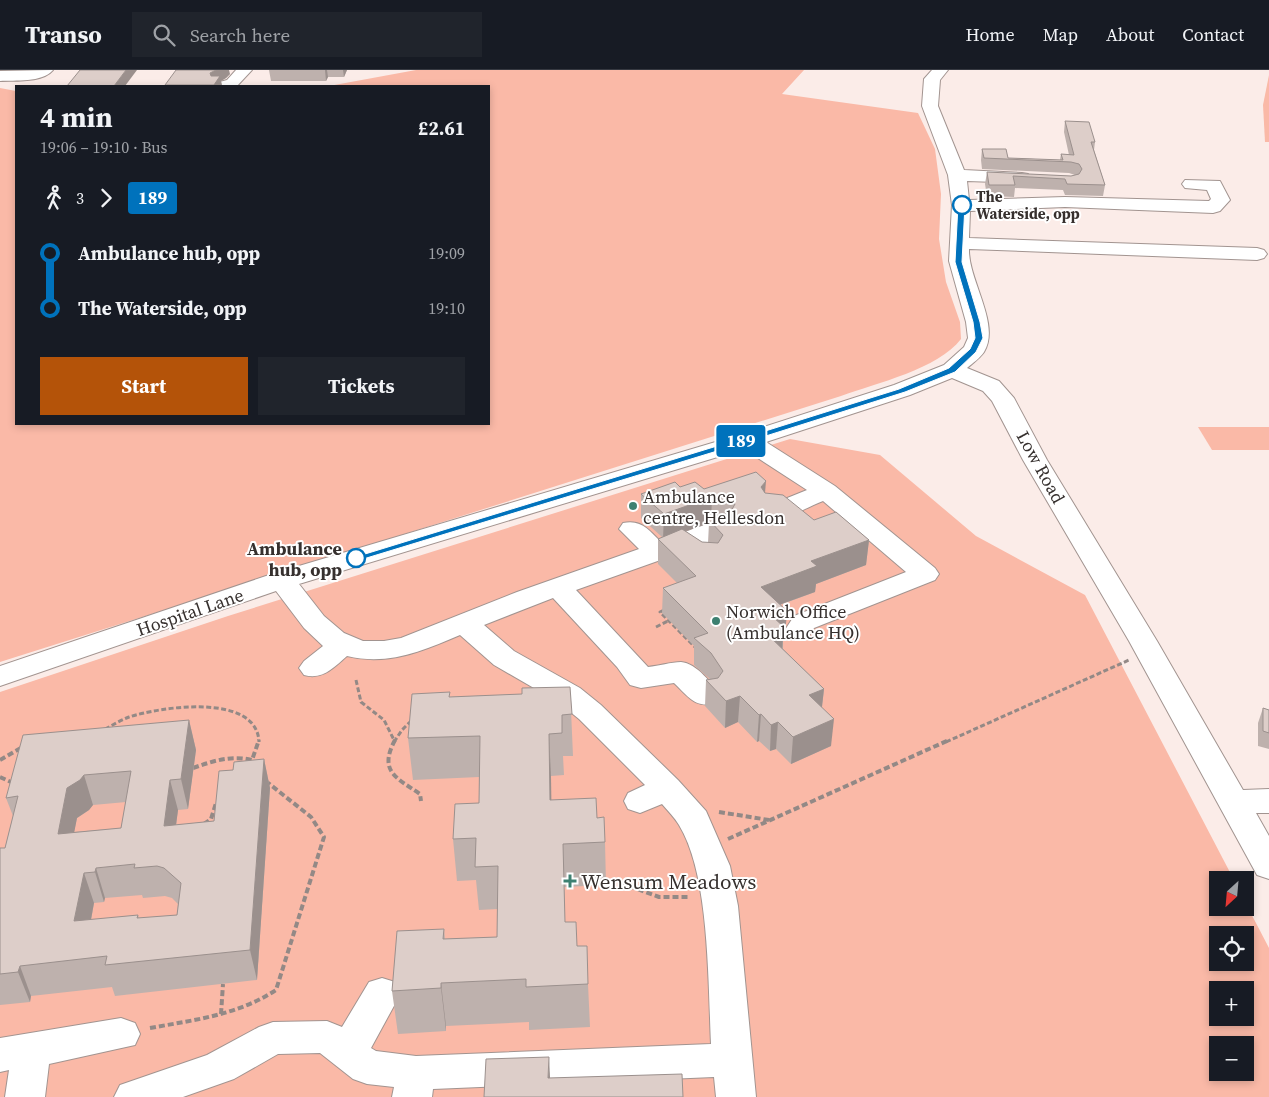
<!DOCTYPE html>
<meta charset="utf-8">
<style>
:root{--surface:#171b24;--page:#20242c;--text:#f1f3f6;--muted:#9ea1a6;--line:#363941;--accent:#b45309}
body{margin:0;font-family:"Source Serif 4",serif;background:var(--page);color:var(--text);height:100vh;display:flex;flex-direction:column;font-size:19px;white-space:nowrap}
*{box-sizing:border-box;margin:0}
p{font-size:16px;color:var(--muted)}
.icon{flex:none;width:28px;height:28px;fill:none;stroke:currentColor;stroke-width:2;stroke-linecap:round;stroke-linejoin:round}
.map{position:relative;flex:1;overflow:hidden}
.panel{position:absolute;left:15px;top:15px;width:475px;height:340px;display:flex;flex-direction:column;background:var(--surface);border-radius:0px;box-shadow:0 2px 8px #0003}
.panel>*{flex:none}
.badge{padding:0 10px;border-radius:4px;font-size:18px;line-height:32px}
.needle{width:32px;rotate:206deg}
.fabs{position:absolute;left:1209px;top:801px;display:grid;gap:10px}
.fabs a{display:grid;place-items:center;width:45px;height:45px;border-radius:0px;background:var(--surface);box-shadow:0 2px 8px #0003;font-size:25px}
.map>.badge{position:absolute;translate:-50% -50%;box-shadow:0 0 0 2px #fff}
.legs{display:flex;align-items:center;gap:8px;height:55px;padding:0 25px;font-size:16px}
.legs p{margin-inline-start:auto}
.summary{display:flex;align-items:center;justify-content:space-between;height:85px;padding:0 25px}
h1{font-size:28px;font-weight:700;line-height:38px}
.cta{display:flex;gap:10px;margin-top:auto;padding:10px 25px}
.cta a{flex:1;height:58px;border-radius:0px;background:var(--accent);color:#fff;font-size:20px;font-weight:700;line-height:58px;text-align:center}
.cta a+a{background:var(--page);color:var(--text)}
ul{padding:0 25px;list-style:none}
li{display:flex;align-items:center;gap:18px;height:55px;font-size:19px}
li i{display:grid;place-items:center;width:8px;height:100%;margin:0 6px;background:currentColor}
li i::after{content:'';width:12px;height:12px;margin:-6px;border:4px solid;border-radius:50%;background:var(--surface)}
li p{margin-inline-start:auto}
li:first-child i{background:linear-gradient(#0000 50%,currentColor 0)}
li:last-child i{background:linear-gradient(currentColor 50%,#0000 0)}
header{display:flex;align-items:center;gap:30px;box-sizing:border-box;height:70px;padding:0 25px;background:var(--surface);border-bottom:1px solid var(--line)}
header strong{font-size:24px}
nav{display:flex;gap:28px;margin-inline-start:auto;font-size:18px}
.search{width:350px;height:45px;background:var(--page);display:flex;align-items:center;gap:12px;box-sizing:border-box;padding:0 18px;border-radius:0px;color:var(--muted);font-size:19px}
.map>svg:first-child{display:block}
.green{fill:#fab9a7;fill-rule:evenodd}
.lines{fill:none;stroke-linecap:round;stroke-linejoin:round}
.minor-casing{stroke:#a29490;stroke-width:2}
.path-far1{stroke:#938986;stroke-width:3;stroke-dasharray:5 2.5;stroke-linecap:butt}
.path{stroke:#938986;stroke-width:4;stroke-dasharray:6 3;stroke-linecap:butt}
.minor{fill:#fff;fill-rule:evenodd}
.wall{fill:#beb1ad;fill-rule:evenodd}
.shaded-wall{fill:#9b908d}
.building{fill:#ddcec9;stroke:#9b908d;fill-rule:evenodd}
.line-1{fill:#0072bc;stroke:#fff}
.stop-1-dot{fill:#fff;stroke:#0072bc;stroke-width:2.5}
.poi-dot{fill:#3d8071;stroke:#fff;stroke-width:2}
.labels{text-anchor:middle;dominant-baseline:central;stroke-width:4;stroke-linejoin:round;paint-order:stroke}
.far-stop-label{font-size:15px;font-weight:bold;fill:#36302e;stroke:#fff;text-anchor:start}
.street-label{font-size:18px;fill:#36302e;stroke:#fff}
.poi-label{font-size:18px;fill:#36302e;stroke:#fff;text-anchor:start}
.stop-label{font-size:18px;font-weight:bold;fill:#36302e;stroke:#fff;text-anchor:end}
.near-poi-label{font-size:21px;fill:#36302e;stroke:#fff;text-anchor:start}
</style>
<header>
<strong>Transo</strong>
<div class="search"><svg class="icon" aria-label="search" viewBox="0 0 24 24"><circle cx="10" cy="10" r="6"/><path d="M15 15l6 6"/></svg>Search here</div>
<nav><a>Home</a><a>Map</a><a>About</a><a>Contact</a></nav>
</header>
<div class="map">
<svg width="1269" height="1027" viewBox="0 0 1269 1027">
<rect width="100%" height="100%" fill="#fbece8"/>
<g class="green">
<path d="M416 0H804L782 24 918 43 935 79 941 124 939 169 946 212 960 252 961 269C938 299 877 313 841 326L0 592V18L16 21V354H489V16H329Z"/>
<polygon points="1269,5 1269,72 1265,72 1263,35"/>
<polygon points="1198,357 1269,357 1269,380 1212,380"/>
<path d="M790 369 880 385 976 466 1085 525 1234 810H1218V838H1245V832L1269 878V1027H0V622L228 546ZM1218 865H1245V892H1218ZM1218 920H1245V948H1218ZM1218 975H1245V1002H1218Z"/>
</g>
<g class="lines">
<defs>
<g id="minor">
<path d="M53 0C42 13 15 10 0 11V1Z"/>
<polygon points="236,0 252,0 237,16 213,16 216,13 227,10"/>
<path d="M932 0H948L940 10 938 36 964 100 1022 103 1028 104 1031 108 1028 112 1022 113 967 111 969 130 1065 127 1209 131 1211 129 1207 120 1185 118 1182 114 1185 110 1220 111 1230 130 1220 141 1213 143 1065 137 970 141 969 168 1257 178 1264 180 1267 184 1264 188 1257 190 969 179C968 210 1001 254 984 282 980 288 973 293 967 298L999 311 1014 328 1047 390 1157 571 1243 720 1269 719V743H1256L1269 766V809L1257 805 1129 571 1023 390 992 331 983 321 952 308 910 325 766 372 835 416 935 498 939 504 935 510 814 558 809 566 799 569 789 566 785 560 794 546 906 502 823 431C805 438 784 452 765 447L761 442 765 437 807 420 744 379 299 514 324 546 344 563 363 571H384L401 568 517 522 639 479 619 459 623 453C641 449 649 460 661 472 681 465 707 449 728 454L732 460 728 466 576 520 648 597C659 596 671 592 681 592 696 593 713 614 720 626L716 633C695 639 688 626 674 613L641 618 630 615 617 597 553 528 484 555 514 581 580 618 601 635 678 710 706 741 730 796 738 836 756 1027H716L714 1007 433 1019 432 1027H392L394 1017 367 1014 353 1009 320 983 278 984 234 1009 183 1027H114L120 1015 207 985 259 957 273 952 327 951 342 957 369 912 382 908 395 912 401 923 371 978 376 981 416 986 711 974C708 914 710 805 679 755 675 748 668 741 662 734L640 743 628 739 624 731 628 723 645 715 579 649 558 632 494 595 460 565C423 581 388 596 347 586 333 598 323 610 304 605L299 598 304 591 323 576 304 558 276 521 0 616V596L272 504 739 365 894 315 944 295 964 277 968 268 966 252 949 191 952 135 948 105 922 36 924 9Z"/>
<polygon points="121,948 135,953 140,964 135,975 49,994 45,1027 5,1027 9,1000 0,1002 0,968"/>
</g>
</defs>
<use href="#minor" class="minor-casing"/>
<g class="path-far1">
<polyline points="664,540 660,542 696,578"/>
<polyline points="656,557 668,551"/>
<polyline points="356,610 361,632 384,650 394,670"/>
<path d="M105 659C113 655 121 650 129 647 159 637 257 622 259 672"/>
<polyline points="394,672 402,660 412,650"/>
<polyline points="946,672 1129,590"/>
</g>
<g class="path">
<path d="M395 670C378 702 397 708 420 724L421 731"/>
<polyline points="0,690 21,678"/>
<path d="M193 698C213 691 231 685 252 690L259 670"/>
<polyline points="0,707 13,713"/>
<polyline points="719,742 769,750"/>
<polyline points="204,754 211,749 216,733"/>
<polyline points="728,769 949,670"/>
<polyline points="621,813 659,827 690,827"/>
<polyline points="221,944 223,914"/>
<path d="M150 958C194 950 238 945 276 920L324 767 311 747 267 712"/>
</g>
<use href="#minor" class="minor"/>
</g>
<g class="wall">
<polygon points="269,0 347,0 344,7 328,7 326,11 271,11"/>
<polygon points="230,4 226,8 221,11 222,16 166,16 165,15"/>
<polygon points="1065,51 1095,72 1094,80 1105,115 1103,126 1065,125 1063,120 1015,118 1014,127 987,126 985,114 987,102 1071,106 1075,105 1069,103 982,99 981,90 982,79 1008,88 1060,90 1061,84 1069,85 1064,62"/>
<path d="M680 417 704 419 765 423 814 450 869 470 866 495 816 514 815 522 780 535 785 567H783V579L824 619 822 637 831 676 791 694 776 679 770 681 759 671 757 672 738 652 725 658 705 636 706 610 710 609 694 595V576L662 543 663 518 677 513 658 494V469L662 467 641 448V424ZM709 453 708 473 702 472 685 461Z"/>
<polygon points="570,617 573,686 563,686 564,705 551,706 551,730 597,748 605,772 606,815 564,817 565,852 577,876 588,914 590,957 529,960 529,952 446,956 446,961 398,964 392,921 444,859 445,869 497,867 498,839 479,840 476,810 457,811 453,769 479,733 479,707 413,710 408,668 450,627 522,624"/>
<polygon points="1263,638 1269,640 1269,679 1258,676 1258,653"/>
<path d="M189 650 196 680 188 739 178 740 176 755 214 751 233 700 264 689 270 718 257 910 115 926 112 917 31 926 30 932 0 935V778H5L13 746 6 728ZM126 732 121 758 74 762 77 748 89 740 93 735ZM142 825 143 828 165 826 172 828 178 834 177 845 139 848 138 845 91 850 94 833 104 832 105 828Z"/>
</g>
<g class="shaded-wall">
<polygon points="126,0 137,0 125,16 114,16"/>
<polygon points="216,0 229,0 230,4 226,8 221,11 222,16 214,16 210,3"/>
<polygon points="325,0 327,0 328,7 326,11"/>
<polygon points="343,0 347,0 344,7"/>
<polygon points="766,411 764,435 761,417"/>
<polygon points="712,427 711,452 709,450 709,453 663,469 664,444"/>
<polygon points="869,470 866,495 816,514 815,522 759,542 761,517 811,491"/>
<polygon points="787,541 785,567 783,567 782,583 767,564 773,547"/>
<polygon points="824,619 821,645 809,625"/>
<polygon points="740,626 738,652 725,658 726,631"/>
<polygon points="761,644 759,671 757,672 759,645"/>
<polygon points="834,649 831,676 791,694 793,667"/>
<polygon points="189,650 196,680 188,739 181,709"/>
<polygon points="778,652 776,679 770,681 771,655"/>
<polygon points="549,664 551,706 552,772 550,730"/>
<polygon points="264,689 270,718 257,910 250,880"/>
<polygon points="84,705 93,735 89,740 77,748 68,794 58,764 67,718"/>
<polygon points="170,710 178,740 172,786 164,756"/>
<polygon points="96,798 105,828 104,832 95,802"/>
<polygon points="84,803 94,833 85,882 74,851"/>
<polygon points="20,896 31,926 30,932 18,902"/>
<polygon points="441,913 446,956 446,961 441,918"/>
<polygon points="549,987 551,1027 548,1008"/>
</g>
<g class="building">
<polygon points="80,0 126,0 114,16 67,16"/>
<polygon points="176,0 216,0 210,3 211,6 220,6 214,15 165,15"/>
<polygon points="1065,51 1089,52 1095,72 1091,72 1105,115 1067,114 1065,109 1013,106 1015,115 989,115 987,102 1071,106 1079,104 1082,99 1079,94 1071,92 984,88 982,79 1006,79 1008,88 1063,90 1061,84 1074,85"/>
<polygon points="756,402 766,411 761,417 765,423 783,425 814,450 836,442 869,470 811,491 817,496 761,517 787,541 773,547 784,557 767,564 824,619 809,625 834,649 793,667 778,652 771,655 761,644 759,645 740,626 726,631 706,610 718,608 723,601 711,583 694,568 708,563 663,518 696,506 658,469 682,459 702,472 718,473 723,465 709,450 730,443 735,434 729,427 712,427 664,444 641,424 675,412 680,417 695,412 704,419"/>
<polygon points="570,617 572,644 562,645 562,663 549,664 550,730 596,728 597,748 604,747 605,772 563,774 565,852 576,852 577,876 587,876 588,914 526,917 526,909 441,913 441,918 392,921 397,861 444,859 443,869 497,867 498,796 475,797 476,768 453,769 455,734 479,733 480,666 408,668 412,624 450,622 449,627 522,624 522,618"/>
<polygon points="1263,638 1269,640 1269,663 1263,661"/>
<path d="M189 650 181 709 170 710 164 756 214 751 219 701 233 700 234 692 264 689 250 880 105 895 107 886 20 896 18 902 0 904V778H5L18 726 6 728 23 665ZM131 701 121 758 58 764 67 718 80 710 84 705ZM135 794 134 798 157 796 164 798 181 813 177 845 137 848 138 845 74 851 84 803 95 802 96 798Z"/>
<polygon points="549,987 548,1008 682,1004 683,1027 484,1027 486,989"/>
</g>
<polygon class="line-1" points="962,133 965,135 962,192 980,252 983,268 976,282 955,302 905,322 750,371 360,490 352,488 743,368 899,319 949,298 970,279 975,268 973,252 955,192 958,135"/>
<g class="stop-1-dot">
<circle cx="962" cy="135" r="9"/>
<circle cx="356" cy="488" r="9"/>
</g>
<g class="poi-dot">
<circle cx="633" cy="436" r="5"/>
<circle cx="716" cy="551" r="5"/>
<path d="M567.5 803.5h5v5h5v5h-5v5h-5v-5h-5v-5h5z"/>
</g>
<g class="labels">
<g class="far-stop-label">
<text x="976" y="126">The<tspan x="976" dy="17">Waterside, opp</tspan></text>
</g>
<g class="street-label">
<text transform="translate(1041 397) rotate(61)">Low Road</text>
<text transform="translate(190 542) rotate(-19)">Hospital Lane</text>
</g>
<g class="poi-label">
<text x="643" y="426">Ambulance<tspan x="643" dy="21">centre, Hellesdon</tspan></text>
<text x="726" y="541">Norwich Office<tspan x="726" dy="21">(Ambulance HQ)</tspan></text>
</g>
<g class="stop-label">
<text x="342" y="478">Ambulance<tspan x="342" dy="21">hub, opp</tspan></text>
</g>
<g class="near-poi-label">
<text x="581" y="811">Wensum Meadows</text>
</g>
</g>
</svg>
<div class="fabs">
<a><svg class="needle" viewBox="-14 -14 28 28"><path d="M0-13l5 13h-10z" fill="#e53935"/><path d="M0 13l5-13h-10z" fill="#9ea1a6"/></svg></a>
<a><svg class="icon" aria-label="locate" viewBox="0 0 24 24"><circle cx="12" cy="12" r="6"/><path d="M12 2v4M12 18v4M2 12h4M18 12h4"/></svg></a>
<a>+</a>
<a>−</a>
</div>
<b class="badge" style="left:741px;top:371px;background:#0072bc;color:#fff">189</b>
<section class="panel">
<div class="summary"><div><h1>4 min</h1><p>19:06 – 19:10 · Bus</p></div><b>£2.61</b></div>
<div class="legs"><svg class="icon" aria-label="walk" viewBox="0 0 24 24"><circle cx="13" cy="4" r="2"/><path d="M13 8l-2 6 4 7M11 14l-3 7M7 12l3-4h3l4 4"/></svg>3<svg class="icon" aria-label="forward" viewBox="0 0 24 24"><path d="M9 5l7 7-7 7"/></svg><b class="badge" style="background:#0072bc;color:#fff">189</b></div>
<ul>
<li><i style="color:#0072bc"></i><b>Ambulance hub, opp</b><p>19:09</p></li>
<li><i style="color:#0072bc"></i><b>The Waterside, opp</b><p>19:10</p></li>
</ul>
<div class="cta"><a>Start</a><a>Tickets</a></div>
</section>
</div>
